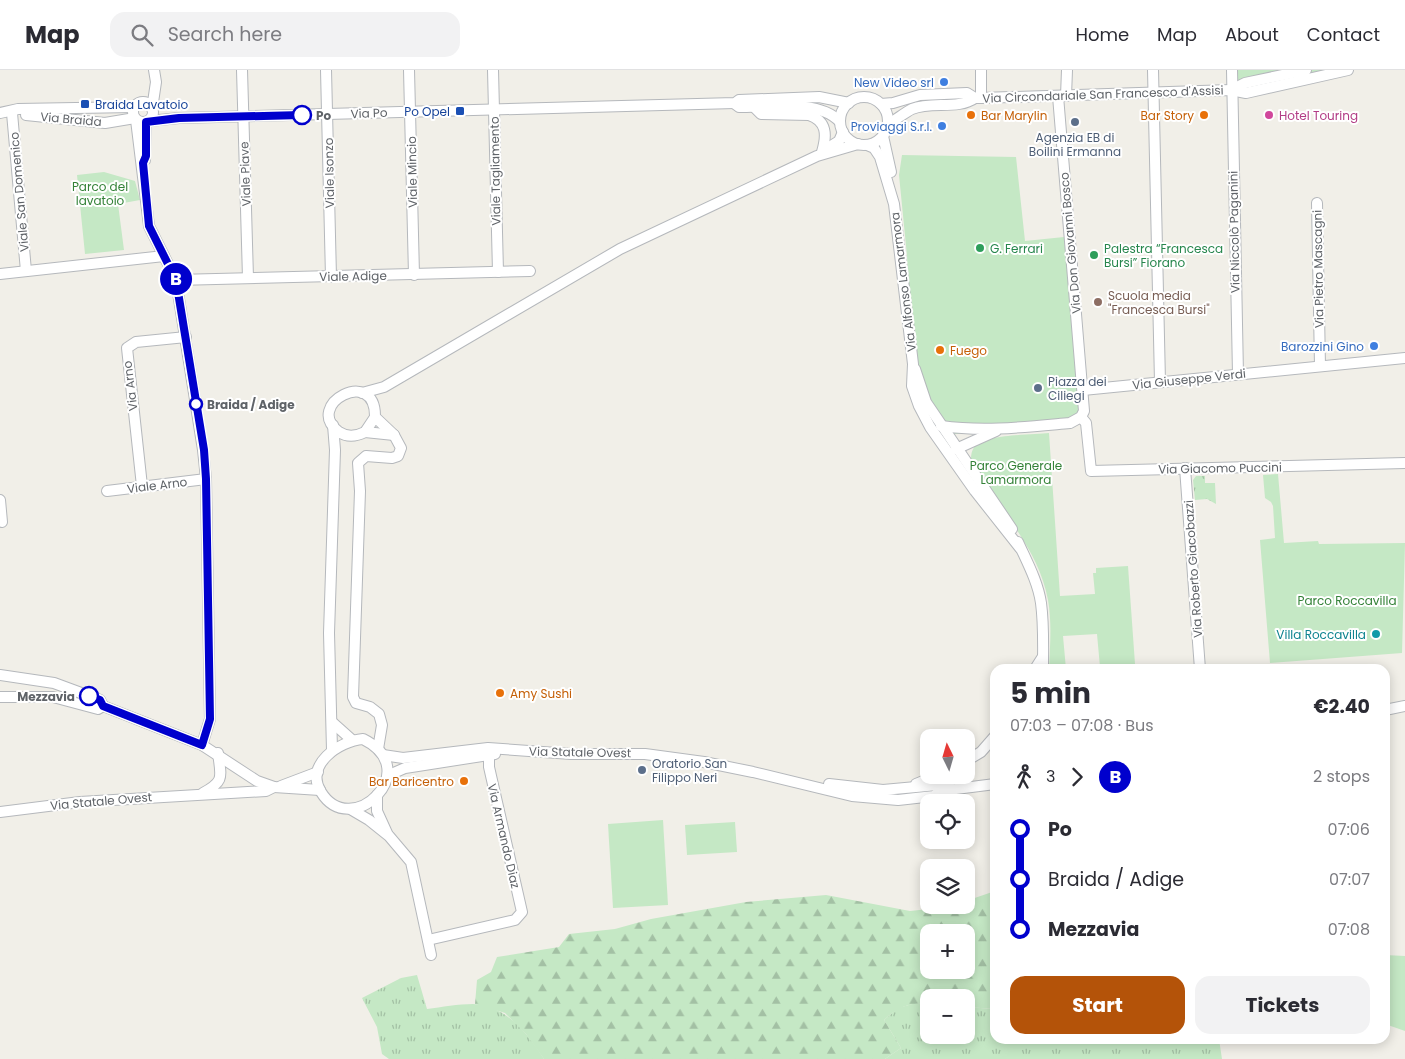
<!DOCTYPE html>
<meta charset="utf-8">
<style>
:root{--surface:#fff;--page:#f2f2f3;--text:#2b2b33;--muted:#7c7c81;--line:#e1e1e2;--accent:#b45309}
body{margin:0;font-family:Poppins,sans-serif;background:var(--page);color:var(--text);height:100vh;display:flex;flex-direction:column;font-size:19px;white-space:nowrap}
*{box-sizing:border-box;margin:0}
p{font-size:16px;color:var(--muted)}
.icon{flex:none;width:28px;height:28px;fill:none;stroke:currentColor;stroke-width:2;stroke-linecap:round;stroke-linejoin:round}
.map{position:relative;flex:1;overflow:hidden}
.details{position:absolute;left:990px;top:594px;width:400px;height:380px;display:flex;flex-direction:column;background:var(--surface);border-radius:15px;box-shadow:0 2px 12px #0003}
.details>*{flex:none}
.badge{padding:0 10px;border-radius:16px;font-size:18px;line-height:32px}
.needle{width:32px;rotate:355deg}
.buttons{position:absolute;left:920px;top:659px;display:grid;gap:10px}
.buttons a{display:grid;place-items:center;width:55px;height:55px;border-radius:10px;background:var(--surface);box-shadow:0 2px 12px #0003;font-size:25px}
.map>.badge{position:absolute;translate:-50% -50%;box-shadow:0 0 0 2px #fff}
.legs{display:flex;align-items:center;gap:8px;height:55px;padding:0 20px;font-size:16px}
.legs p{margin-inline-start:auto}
.headline{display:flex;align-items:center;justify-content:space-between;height:85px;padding:0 20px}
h1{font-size:28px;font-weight:700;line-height:38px}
.cta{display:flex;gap:10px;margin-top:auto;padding:10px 20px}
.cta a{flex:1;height:58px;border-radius:15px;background:var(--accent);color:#fff;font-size:20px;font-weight:700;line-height:58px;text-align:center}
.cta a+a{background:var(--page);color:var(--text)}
ul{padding:0 20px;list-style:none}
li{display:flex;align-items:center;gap:18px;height:50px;font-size:19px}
li i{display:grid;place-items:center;width:8px;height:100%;margin:0 6px;background:currentColor}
li i::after{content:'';width:12px;height:12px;margin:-6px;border:4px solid;border-radius:50%;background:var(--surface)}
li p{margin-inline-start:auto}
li:first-child i{background:linear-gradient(#0000 50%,currentColor 0)}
li:last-child i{background:linear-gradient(currentColor 50%,#0000 0)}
header{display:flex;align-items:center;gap:30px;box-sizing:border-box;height:70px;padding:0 25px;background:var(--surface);border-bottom:1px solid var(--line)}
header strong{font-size:24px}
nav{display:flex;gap:28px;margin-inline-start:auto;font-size:18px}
.search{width:350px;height:45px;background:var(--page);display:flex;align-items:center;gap:12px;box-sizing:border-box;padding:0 18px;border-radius:15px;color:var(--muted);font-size:19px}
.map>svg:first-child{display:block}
.grass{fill:url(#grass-tufts)}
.forest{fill:url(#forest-firs);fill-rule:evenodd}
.green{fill:#c5e8c5}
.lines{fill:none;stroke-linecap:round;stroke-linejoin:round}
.minor-casing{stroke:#b5b8bc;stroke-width:12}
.minor{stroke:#fff;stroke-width:10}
.line-1-casing{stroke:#fff;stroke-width:11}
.line-1{stroke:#0000cd;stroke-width:8}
.shop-dot{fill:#3f7fe0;stroke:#fff;stroke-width:2}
.transit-dot{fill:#1a4fb4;stroke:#fff;stroke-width:2}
.stop-1-dot{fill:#fff;stroke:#0000cd;stroke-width:2.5}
.food-dot{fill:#e8710a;stroke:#fff;stroke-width:2}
.hotel-dot{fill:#d1479c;stroke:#fff;stroke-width:2}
.service-dot{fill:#5c6f8a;stroke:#fff;stroke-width:2}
.leisure-dot{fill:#2e9e5b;stroke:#fff;stroke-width:2}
.education-dot{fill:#8d6e63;stroke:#fff;stroke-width:2}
.culture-dot{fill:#0f9aa8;stroke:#fff;stroke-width:2}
.labels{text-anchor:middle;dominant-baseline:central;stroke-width:4;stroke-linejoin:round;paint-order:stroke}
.shop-label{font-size:12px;fill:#366cbe;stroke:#fff;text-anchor:end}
.street-label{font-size:12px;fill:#5f6368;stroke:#fff}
.transit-label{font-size:12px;fill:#164399;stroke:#fff;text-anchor:start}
.stop-label{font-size:12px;font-weight:bold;fill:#5f6368;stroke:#fff;text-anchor:start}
.food-label{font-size:12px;fill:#c56008;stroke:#fff;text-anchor:start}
.hotel-label{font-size:12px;fill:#b23c85;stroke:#fff;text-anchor:start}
.service-label{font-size:12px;fill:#4e5e75;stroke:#fff;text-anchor:start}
.park-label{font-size:12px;fill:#348238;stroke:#fff}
.leisure-label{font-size:12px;fill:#27864d;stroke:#fff;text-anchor:start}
.education-label{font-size:12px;fill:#785e54;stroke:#fff;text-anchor:start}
.culture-label{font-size:12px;fill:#0d838f;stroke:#fff;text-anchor:end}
</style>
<header>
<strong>Map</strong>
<div class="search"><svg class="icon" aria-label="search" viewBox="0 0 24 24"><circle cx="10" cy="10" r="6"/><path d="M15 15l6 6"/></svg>Search here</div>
<nav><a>Home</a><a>Map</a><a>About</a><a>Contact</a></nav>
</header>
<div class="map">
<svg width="1405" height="989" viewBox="0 0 1405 989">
<defs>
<pattern id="grass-tufts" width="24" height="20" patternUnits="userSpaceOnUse" patternTransform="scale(1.25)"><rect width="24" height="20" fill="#c5e8c5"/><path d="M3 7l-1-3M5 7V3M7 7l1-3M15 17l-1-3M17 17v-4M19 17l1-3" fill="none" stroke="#a3c0a4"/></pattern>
<pattern id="forest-firs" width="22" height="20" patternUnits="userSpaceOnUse" patternTransform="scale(1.25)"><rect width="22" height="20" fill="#c5e8c5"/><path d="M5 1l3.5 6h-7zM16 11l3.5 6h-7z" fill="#a3c0a4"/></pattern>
</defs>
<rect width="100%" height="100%" fill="#f1efe8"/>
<g class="grass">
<polygon points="1196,406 1205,406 1205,413 1215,413 1216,434 1207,429 1195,430 1193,410"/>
<path d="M417 905 427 939C442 937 458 934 473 934 506 935 528 964 544 989H389L382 984 377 957 362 928 401 908Z"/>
<polygon points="916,933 929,934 929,965 966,965 966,937 995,939 995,969 1219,969 1222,989 885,989 901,978 884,950 898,938"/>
</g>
<path class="forest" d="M995 821V939L966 937V928H929V934C910 932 898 937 884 950L901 978 885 989H544L526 964 505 943 475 934 477 910 491 902 497 887 559 877 569 864 615 859 651 849 746 832 826 825 910 841 966 835V831ZM929 862H966V900H929Z"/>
<g class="green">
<polygon points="1233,0 1327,0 1233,19"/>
<polygon points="902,85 1016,87 1025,171 1064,167 1082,346 942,366 917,324 913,301 907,186 899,105"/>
<polygon points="104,102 135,111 140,130 118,134 124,180 85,184 77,105"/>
<path d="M1049 363 1060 526 1095 524 1093 503H1096V498L1128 496 1135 594 1100 597 1097 564 1063 566 1066 599H1049C1050 576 1052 553 1048 530 1039 480 1000 438 971 398 971 390 970 382 975 376 986 364 1032 365 1049 363Z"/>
<polygon points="1278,404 1284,473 1318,471 1319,474 1405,473 1402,583 1270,593 1260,470 1275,468 1273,436 1271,432 1265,428 1263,405"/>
<polygon points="663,750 668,835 613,838 608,754"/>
<polygon points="735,752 737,782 687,785 685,755"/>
<polygon points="1385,885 1405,886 1405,961 1385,954"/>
</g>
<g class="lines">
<defs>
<g id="minor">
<polyline points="242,0 248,208"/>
<polyline points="326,0 331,207"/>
<polyline points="409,0 414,205"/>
<polyline points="493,0 498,202"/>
<polyline points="1153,0 1160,312"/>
<polyline points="1232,0 1238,304"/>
<polyline points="1231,20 1245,13 1306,0"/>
<polyline points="1066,26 1067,0"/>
<circle cx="864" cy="51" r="24"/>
<polyline points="981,28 981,0"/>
<circle cx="143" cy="42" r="10"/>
<path d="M735 34 739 37C768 37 820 29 840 52"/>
<polyline points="881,34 893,33 920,25 967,23 975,28 981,28 1231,20 1246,23 1348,0"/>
<path d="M754 37 761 44 809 45C827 51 827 65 822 82"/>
<polyline points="152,39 156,12 154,0"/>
<polyline points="0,43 18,39 134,37"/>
<polyline points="12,43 26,201"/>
<polyline points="26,45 105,53 135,48"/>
<polyline points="136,50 149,156 176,210 203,380 206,409 210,649 202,675"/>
<polyline points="149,51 179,48 735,33 739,30 819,27 849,33"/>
<path d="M888 54C896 50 904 43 912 39 932 31 958 40 975 28"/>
<polyline points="883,66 891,102"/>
<polyline points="867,75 874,78 880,87 894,134 913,294 912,316 919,336 930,357 975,421 1020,478"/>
<polyline points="823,81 839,71 843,62"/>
<polyline points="145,90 146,52"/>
<polyline points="1317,133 1320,296"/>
<polyline points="0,204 164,186"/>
<polyline points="176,210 530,201"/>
<polyline points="915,299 926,332 1012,459"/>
<polyline points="1083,320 1405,288"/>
<polyline points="362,323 384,317 620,179 817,86 858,74"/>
<path d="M375 347 365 362C357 366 348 368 339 362 302 335 376 295 375 347L394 365 401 378 398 386 392 388 366 386 358 393 360 421 353 627 356 633 370 637 379 644 382 655 378 679"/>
<polyline points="1081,347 1086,353 1091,401 1405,393"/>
<path d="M941 356C985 362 1026 357 1070 353L1081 347 1084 341 1058 26"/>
<polyline points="365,362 394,365"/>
<polyline points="956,379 996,361"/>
<polyline points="1185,398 1200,599"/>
<polyline points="142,416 127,278 136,272 186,267"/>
<polyline points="107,421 206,409"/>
<polyline points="0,430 2,452"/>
<path d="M1018 472C1027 492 1038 512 1041 533 1044 555 1043 577 1043 599"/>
<polyline points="1035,599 1042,588"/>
<polyline points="0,605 54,613 100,630 103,636"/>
<polyline points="0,627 53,627 98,639 103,636"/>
<polyline points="103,636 202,675 257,711 274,717 320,720"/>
<polyline points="1385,640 1405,636"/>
<polyline points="333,653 352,670"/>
<path d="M363 669C426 700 351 771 321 722 304 695 339 671 363 669Z"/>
<polyline points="332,680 329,563 335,380 333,355"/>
<polyline points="383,685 403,688 488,678 571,684 645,684 704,692 753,702 852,726 898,730 934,726 940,721 995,714"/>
<polyline points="966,691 981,682 995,666"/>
<polyline points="389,705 405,698 495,684"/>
<polyline points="829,714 883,720 949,714"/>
<polyline points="916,714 938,705"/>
<polyline points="281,716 318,702"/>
<path d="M203 723C225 711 221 707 218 683"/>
<polyline points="377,725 377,741 387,763"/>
<polyline points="352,740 369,750 389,766 411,792 431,885"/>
<polyline points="0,742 80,732 266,721 274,717"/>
<polyline points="428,870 515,850 522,842 489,697 489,685"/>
</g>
</defs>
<use href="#minor" class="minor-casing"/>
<use href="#minor" class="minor"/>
</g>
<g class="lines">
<defs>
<polyline id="line-1" points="89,626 100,630 103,636 202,675 210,649 206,409 204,380 176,210 149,156 143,93 146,86 146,52 179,48 302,45"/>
</defs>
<use href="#line-1" class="line-1-casing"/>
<use href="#line-1" class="line-1"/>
</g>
<g class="shop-dot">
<circle cx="944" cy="12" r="5"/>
<circle cx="942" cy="56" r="5"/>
<circle cx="1374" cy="276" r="5"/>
</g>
<g class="transit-dot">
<rect x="80" y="29" width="10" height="10" rx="2.5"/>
<rect x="455" y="36" width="10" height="10" rx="2.5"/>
</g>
<g class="stop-1-dot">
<circle cx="302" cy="45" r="9"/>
<circle cx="196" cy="334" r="6"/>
<circle cx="89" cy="626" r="9"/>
</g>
<g class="food-dot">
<circle cx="971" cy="45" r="5"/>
<circle cx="1204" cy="45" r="5"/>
<circle cx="940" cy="280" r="5"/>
<circle cx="500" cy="623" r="5"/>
<circle cx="464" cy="711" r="5"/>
</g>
<circle class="hotel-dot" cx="1269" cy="45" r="5"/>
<g class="service-dot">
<circle cx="1075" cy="52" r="5"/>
<circle cx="1038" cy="318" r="5"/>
<circle cx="642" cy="700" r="5"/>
</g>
<g class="leisure-dot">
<circle cx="980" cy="178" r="5"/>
<circle cx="1094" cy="185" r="5"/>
</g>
<circle class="education-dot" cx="1098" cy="232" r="5"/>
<circle class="culture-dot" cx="1376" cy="564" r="5"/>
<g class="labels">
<g class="shop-label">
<text x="934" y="12">New Video srl</text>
<text x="932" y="56">Proviaggi S.r.l.</text>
<text x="1364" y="276">Barozzini Gino</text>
</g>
<g class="street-label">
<text transform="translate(1103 24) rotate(-2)">Via Circondariale San Francesco d'Assisi</text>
<text transform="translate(369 43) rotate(-2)">Via Po</text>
<text transform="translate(71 49) rotate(5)">Via Braida</text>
<text transform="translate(495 101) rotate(-91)">Viale Tagliamento</text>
<text transform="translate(412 102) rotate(-91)">Viale Mincio</text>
<text transform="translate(329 103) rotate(-91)">Viale Isonzo</text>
<text transform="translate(245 104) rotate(-92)">Viale Piave</text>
<text transform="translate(19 122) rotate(-95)">Viale San Domenico</text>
<text transform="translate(1234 162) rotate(-91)">Via Niccolò Paganini</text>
<text transform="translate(1070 173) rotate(-95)">Via Don Giovanni Bosco</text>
<text transform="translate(1318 199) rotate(-91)">Via Pietro Mascagni</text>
<text transform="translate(353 206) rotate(-1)">Viale Adige</text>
<text transform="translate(903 212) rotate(-97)">Via Alfonso Lamarmora</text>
<text transform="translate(1189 309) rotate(-6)">Via Giuseppe Verdi</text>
<text transform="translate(130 316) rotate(-97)">Via Arno</text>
<text transform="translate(1220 398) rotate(-1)">Via Giacomo Puccini</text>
<text transform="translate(157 415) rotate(-7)">Viale Arno</text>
<text transform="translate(1193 499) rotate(-94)">Via Roberto Giacobazzi</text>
<text transform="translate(580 682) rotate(1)">Via Statale Ovest</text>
<text transform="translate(101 731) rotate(-5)">Via Statale Ovest</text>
<text transform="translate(504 766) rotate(77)">Via Armando Diaz</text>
</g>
<g class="transit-label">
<text x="95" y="34">Braida Lavatoio</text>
<text x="450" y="41" text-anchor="end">Po Opel</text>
</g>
<g class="stop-label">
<text x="316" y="45">Po</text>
<text x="207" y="334">Braida / Adige</text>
<text x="75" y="626" text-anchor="end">Mezzavia</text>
</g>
<g class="food-label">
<text x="981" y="45">Bar Marylin</text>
<text x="1194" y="45" text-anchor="end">Bar Story</text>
<text x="950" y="280">Fuego</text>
<text x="510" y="623">Amy Sushi</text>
<text x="454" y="711" text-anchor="end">Bar Baricentro</text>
</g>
<g class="hotel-label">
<text x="1279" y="45">Hotel Touring</text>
</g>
<g class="service-label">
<text x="1075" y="67" text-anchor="middle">Agenzia EB di<tspan x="1075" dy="14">Boilini Ermanna</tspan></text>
<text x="1048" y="311">Piazza dei<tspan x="1048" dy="14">Ciliegi</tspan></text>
<text x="652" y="693">Oratorio San<tspan x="652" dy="14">Filippo Neri</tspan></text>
</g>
<g class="park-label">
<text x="100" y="116">Parco del<tspan x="100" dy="14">lavatoio</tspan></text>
<text x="1016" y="395">Parco Generale<tspan x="1016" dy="14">Lamarmora</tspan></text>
<text x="1347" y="530">Parco Roccavilla</text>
</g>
<g class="leisure-label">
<text x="990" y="178">G. Ferrari</text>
<text x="1104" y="178">Palestra “Francesca<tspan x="1104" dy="14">Bursi” Fiorano</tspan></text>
</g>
<g class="education-label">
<text x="1108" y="225">Scuola media<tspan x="1108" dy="14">"Francesca Bursi"</tspan></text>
</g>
<g class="culture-label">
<text x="1366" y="564">Villa Roccavilla</text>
</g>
</g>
</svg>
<div class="buttons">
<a><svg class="needle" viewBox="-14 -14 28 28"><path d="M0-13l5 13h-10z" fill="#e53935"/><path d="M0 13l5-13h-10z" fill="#7c7c81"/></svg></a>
<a><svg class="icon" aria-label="locate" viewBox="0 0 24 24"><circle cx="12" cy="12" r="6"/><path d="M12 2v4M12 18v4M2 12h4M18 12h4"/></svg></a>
<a><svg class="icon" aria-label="layers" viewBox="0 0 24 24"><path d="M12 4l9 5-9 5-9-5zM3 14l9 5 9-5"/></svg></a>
<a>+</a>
<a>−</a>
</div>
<b class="badge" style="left:176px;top:209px;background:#0000cd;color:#fff">B</b>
<section class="details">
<div class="headline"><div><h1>5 min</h1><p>07:03 – 07:08 · Bus</p></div><b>€2.40</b></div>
<div class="legs"><svg class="icon" aria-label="walk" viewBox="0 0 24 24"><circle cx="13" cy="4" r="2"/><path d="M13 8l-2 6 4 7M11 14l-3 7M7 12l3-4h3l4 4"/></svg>3<svg class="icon" aria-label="forward" viewBox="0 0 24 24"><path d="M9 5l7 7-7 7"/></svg><b class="badge" style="background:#0000cd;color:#fff">B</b><p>2 stops</p></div>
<ul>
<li><i style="color:#0000cd"></i><b>Po</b><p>07:06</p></li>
<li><i style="color:#0000cd"></i><span>Braida / Adige</span><p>07:07</p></li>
<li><i style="color:#0000cd"></i><b>Mezzavia</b><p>07:08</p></li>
</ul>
<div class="cta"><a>Start</a><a>Tickets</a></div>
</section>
</div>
